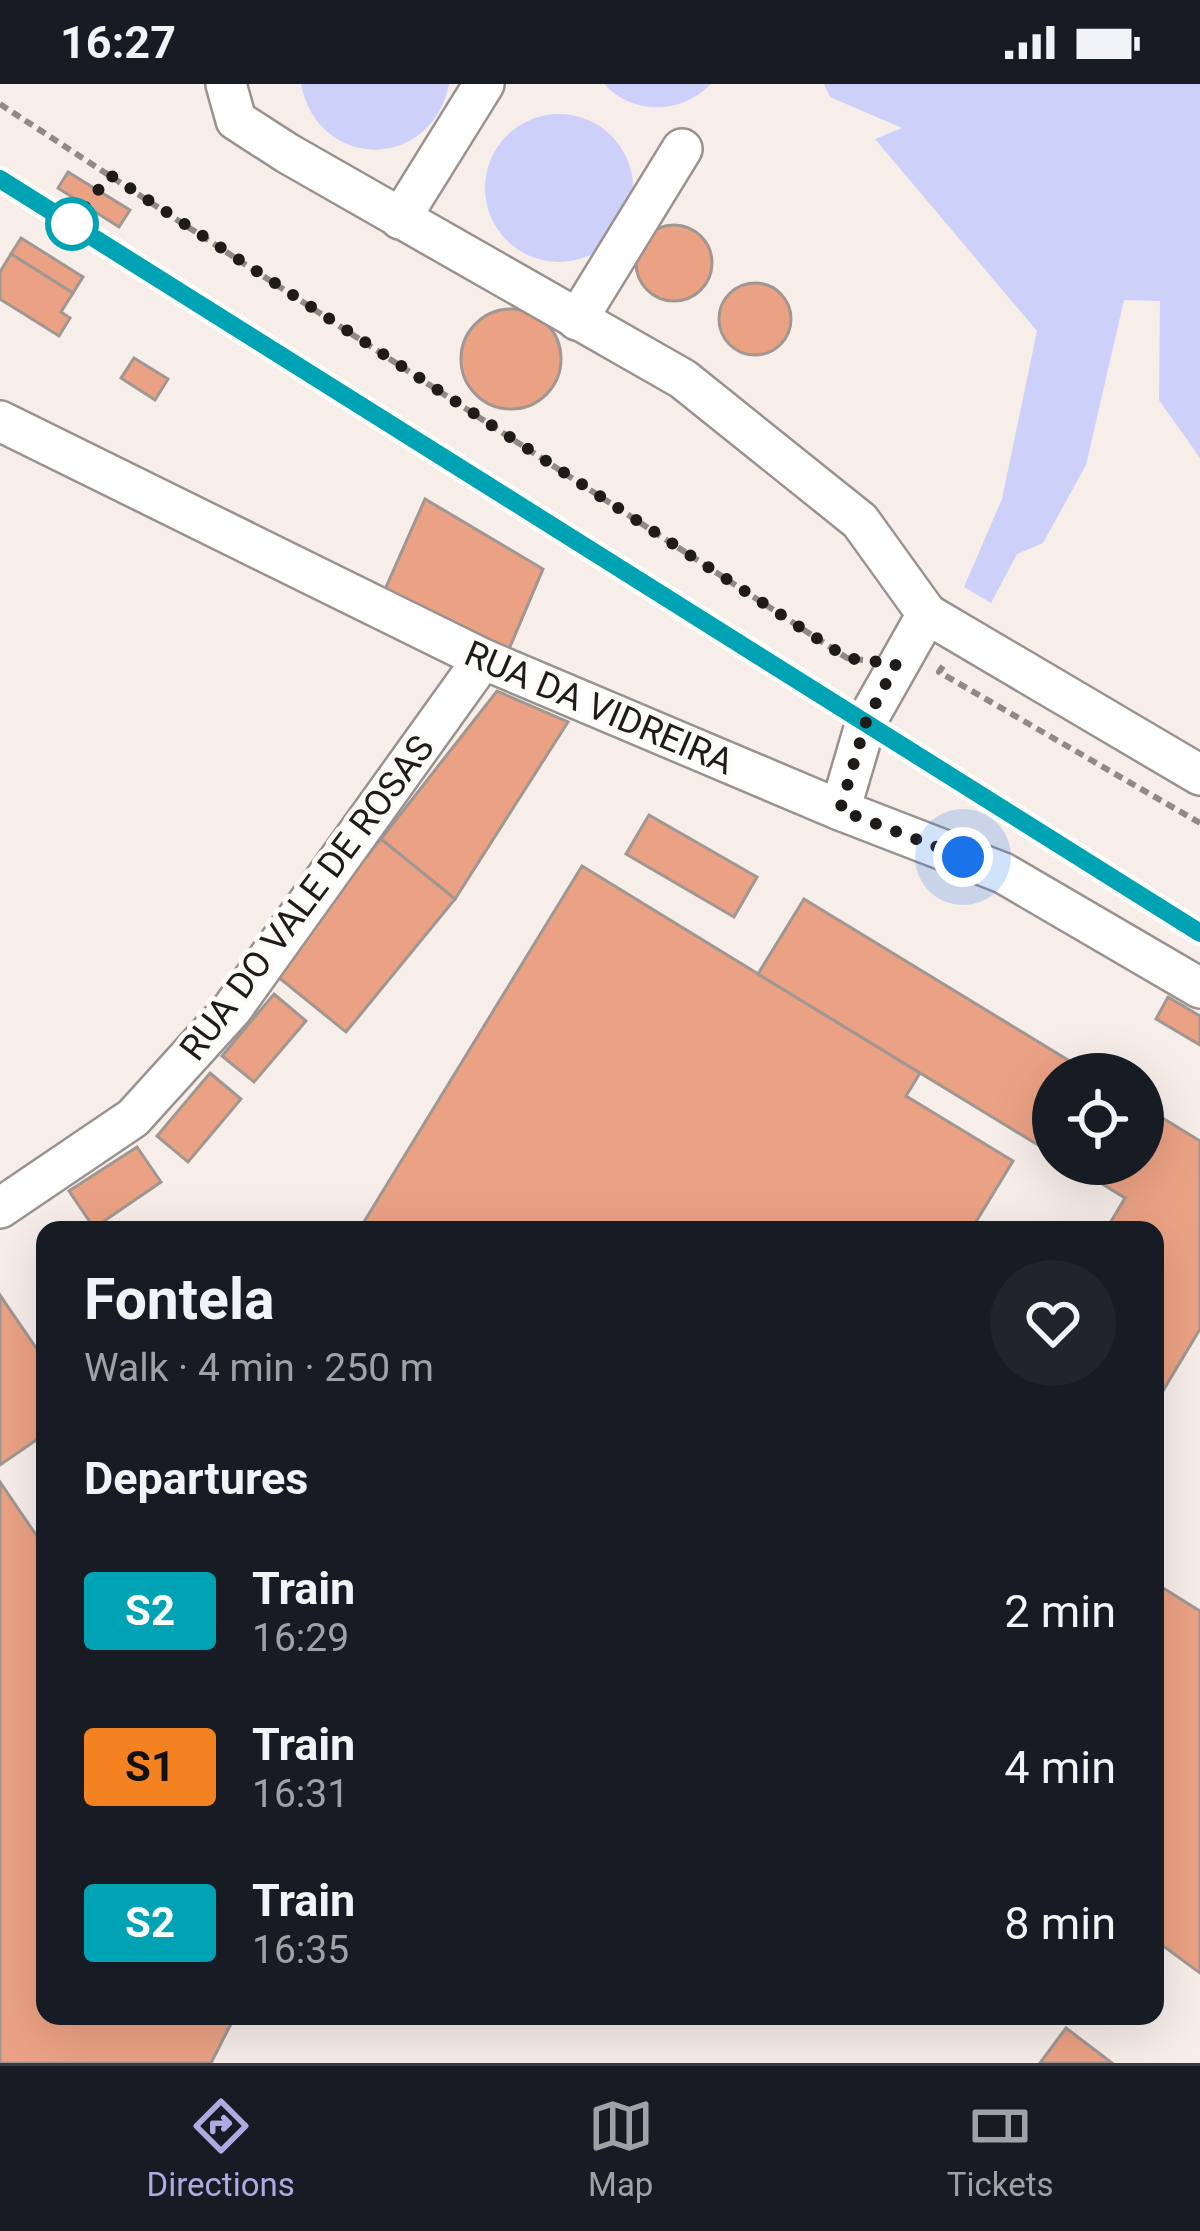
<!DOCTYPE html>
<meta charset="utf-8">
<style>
:root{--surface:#171b24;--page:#20242c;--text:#f1f3f6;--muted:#9ea1a6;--line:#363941;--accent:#aeaae2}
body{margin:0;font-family:Roboto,sans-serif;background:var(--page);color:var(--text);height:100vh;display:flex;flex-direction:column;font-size:45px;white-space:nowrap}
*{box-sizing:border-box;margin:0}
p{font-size:39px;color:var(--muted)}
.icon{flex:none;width:66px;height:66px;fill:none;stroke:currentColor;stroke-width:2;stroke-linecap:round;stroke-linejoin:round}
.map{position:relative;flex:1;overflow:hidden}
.details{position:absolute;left:36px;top:1137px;width:1128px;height:804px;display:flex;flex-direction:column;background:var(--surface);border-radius:24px;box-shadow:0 12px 48px #0002}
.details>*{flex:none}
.badge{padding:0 24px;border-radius:9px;font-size:42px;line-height:78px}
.tools{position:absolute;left:1032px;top:969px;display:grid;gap:24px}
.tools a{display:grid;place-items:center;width:132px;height:132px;border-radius:50%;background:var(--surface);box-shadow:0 12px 48px #0002;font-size:60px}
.you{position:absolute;width:60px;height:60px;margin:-30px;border:9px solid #fff;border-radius:50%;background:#1a73e8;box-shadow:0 0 0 18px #1a73e833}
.map>.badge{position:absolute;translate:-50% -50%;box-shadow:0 0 0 6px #fff}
h2{padding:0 48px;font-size:45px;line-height:108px}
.round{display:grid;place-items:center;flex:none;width:126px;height:126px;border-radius:63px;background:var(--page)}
.summary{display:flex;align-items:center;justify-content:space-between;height:204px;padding:0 48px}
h1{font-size:57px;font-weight:700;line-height:90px}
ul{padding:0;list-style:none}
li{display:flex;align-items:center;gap:36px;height:156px;padding:0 48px}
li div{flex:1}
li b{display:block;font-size:45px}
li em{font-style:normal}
li .badge{min-width:132px;font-weight:700;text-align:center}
.status{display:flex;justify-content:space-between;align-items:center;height:84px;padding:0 60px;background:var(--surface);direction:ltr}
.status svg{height:33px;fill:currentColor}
.dock{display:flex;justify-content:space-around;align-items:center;height:168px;border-top:3px solid var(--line);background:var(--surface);font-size:33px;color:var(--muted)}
.dock a{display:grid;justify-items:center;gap:6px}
.dock .selected{color:var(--accent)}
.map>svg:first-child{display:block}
.water{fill:#cdd0f9}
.building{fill:#eba284;stroke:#a09793;stroke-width:3}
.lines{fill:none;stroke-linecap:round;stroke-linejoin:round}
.minor-casing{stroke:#9a928e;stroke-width:44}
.path{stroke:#908a86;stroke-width:6;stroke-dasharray:9 6;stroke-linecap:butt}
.minor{stroke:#fff;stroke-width:39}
.rail-casing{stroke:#696361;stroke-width:14}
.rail{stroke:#fefcfb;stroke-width:9;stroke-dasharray:27;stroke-linecap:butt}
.line-casing{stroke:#fff;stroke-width:27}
.line{stroke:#00a3b4;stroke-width:18}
.walk{stroke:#1e1b19;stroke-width:12;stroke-dasharray:0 21.6}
.stop-dot{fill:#fff;stroke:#00a3b4;stroke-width:6}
.labels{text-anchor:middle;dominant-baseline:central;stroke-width:10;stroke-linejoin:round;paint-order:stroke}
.street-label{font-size:36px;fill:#1e1b19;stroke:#fefcfb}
</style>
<div class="status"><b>16:27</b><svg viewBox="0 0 49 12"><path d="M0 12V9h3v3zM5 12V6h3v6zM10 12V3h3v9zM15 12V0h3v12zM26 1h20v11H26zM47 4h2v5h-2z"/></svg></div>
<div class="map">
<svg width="1200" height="1979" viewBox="0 0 1200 1979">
<rect width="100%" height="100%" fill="#f7ede9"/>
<g class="water">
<path d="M301 0H449C431 88 318 87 301 0Z"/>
<path d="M604 0H711C682 30 633 32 604 0Z"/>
<polygon points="824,0 1200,0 1200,374 1159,316 1160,217 1124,216 1086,381 1043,459 1017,470 991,519 964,503 1002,415 1037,247 875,55 902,44 830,13"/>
<circle cx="559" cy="104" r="74"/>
</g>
<g class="building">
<polygon points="68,88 130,126 119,143 58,104"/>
<circle cx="674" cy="179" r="38"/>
<polygon points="21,154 83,193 73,209 11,170"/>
<polygon points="11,170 73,209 61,228 70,234 59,252 0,215 0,188"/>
<circle cx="755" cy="235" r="36"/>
<circle cx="511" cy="275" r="50"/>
<polygon points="134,274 168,295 155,316 121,294"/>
<polygon points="425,415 543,485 506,572 379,519"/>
<polygon points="497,607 568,638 455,815 381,755"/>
<polygon points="649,731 757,793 734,833 626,770"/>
<polygon points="381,755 455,815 346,948 272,888"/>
<polygon points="582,782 920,989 906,1012 1013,1077 971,1146 359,1146"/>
<polygon points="804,815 1091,990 1053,990 1053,1070 758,890"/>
<polygon points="274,910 306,937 254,998 222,972"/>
<polygon points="1168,913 1200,932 1200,961 1156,935"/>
<polygon points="210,989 241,1015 188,1078 157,1052"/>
<polygon points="1143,1022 1200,1057 1200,1245 1155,1320 1155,1146 1106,1146 1125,1114 1070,1080 1143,1080"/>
<polygon points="137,1063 161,1098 94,1144 69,1107"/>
<polygon points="0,1211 45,1277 45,1350 0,1381"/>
<polygon points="0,1398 45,1464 45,1932 235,1932 211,1979 0,1979"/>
<polygon points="1155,1499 1200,1527 1200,1889 1155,1856"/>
<polygon points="1066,1944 1112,1979 1040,1979"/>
</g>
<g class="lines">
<defs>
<g id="minor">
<polyline points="226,0 236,36 287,69 683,295 860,437 927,530"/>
<polyline points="400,135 484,0"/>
<polyline points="577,236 682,65"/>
<polyline points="0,337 483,575 840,726 1003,789 1200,904"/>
<polyline points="840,726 866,638 927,530 1200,691"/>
<polyline points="0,1124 133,1034 232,925 483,575"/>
</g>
</defs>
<use href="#minor" class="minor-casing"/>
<g class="path">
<polyline points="0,20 847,574 863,576"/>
<polyline points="943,582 939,588 1200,739"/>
</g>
<use href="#minor" class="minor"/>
<defs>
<polyline id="rail" points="0,95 1200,849"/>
</defs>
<use href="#rail" class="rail-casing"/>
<use href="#rail" class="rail"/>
</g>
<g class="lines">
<defs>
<polyline id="line" points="0,95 1200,849"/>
</defs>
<use href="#line" class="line-casing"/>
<use href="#line" class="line"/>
<polyline class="walk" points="72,140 110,91 847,574 896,580 866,638 840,726 963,773"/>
</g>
<circle class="stop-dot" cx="72" cy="140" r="24"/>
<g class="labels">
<g class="street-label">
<text transform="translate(599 624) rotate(23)">RUA DA VIDREIRA</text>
<text transform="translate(307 814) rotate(-53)">RUA DO VALE DE ROSAS</text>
</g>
</g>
</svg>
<div class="tools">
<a><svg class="icon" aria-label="locate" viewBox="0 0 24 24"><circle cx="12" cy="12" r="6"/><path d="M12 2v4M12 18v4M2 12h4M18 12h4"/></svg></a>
</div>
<div class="you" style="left:963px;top:773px"></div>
<section class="details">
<div class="summary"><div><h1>Fontela</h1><p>Walk · 4 min · 250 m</p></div><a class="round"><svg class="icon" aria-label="heart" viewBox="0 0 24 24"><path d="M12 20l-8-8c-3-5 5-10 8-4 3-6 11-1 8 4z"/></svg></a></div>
<h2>Departures</h2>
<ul>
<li><span class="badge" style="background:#00a3b4;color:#fff">S2</span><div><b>Train</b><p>16:29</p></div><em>2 min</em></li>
<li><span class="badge" style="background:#f58220;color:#111">S1</span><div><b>Train</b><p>16:31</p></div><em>4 min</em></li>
<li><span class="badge" style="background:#00a3b4;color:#fff">S2</span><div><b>Train</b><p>16:35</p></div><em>8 min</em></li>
</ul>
</section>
</div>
<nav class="dock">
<a class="selected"><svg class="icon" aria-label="directions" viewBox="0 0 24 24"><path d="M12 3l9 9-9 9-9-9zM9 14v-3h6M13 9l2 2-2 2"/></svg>Directions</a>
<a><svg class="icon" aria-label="map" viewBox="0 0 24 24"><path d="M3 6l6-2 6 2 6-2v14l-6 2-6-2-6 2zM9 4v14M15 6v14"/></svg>Map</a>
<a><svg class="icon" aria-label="tickets" viewBox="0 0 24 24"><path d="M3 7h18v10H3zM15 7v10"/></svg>Tickets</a>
</nav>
